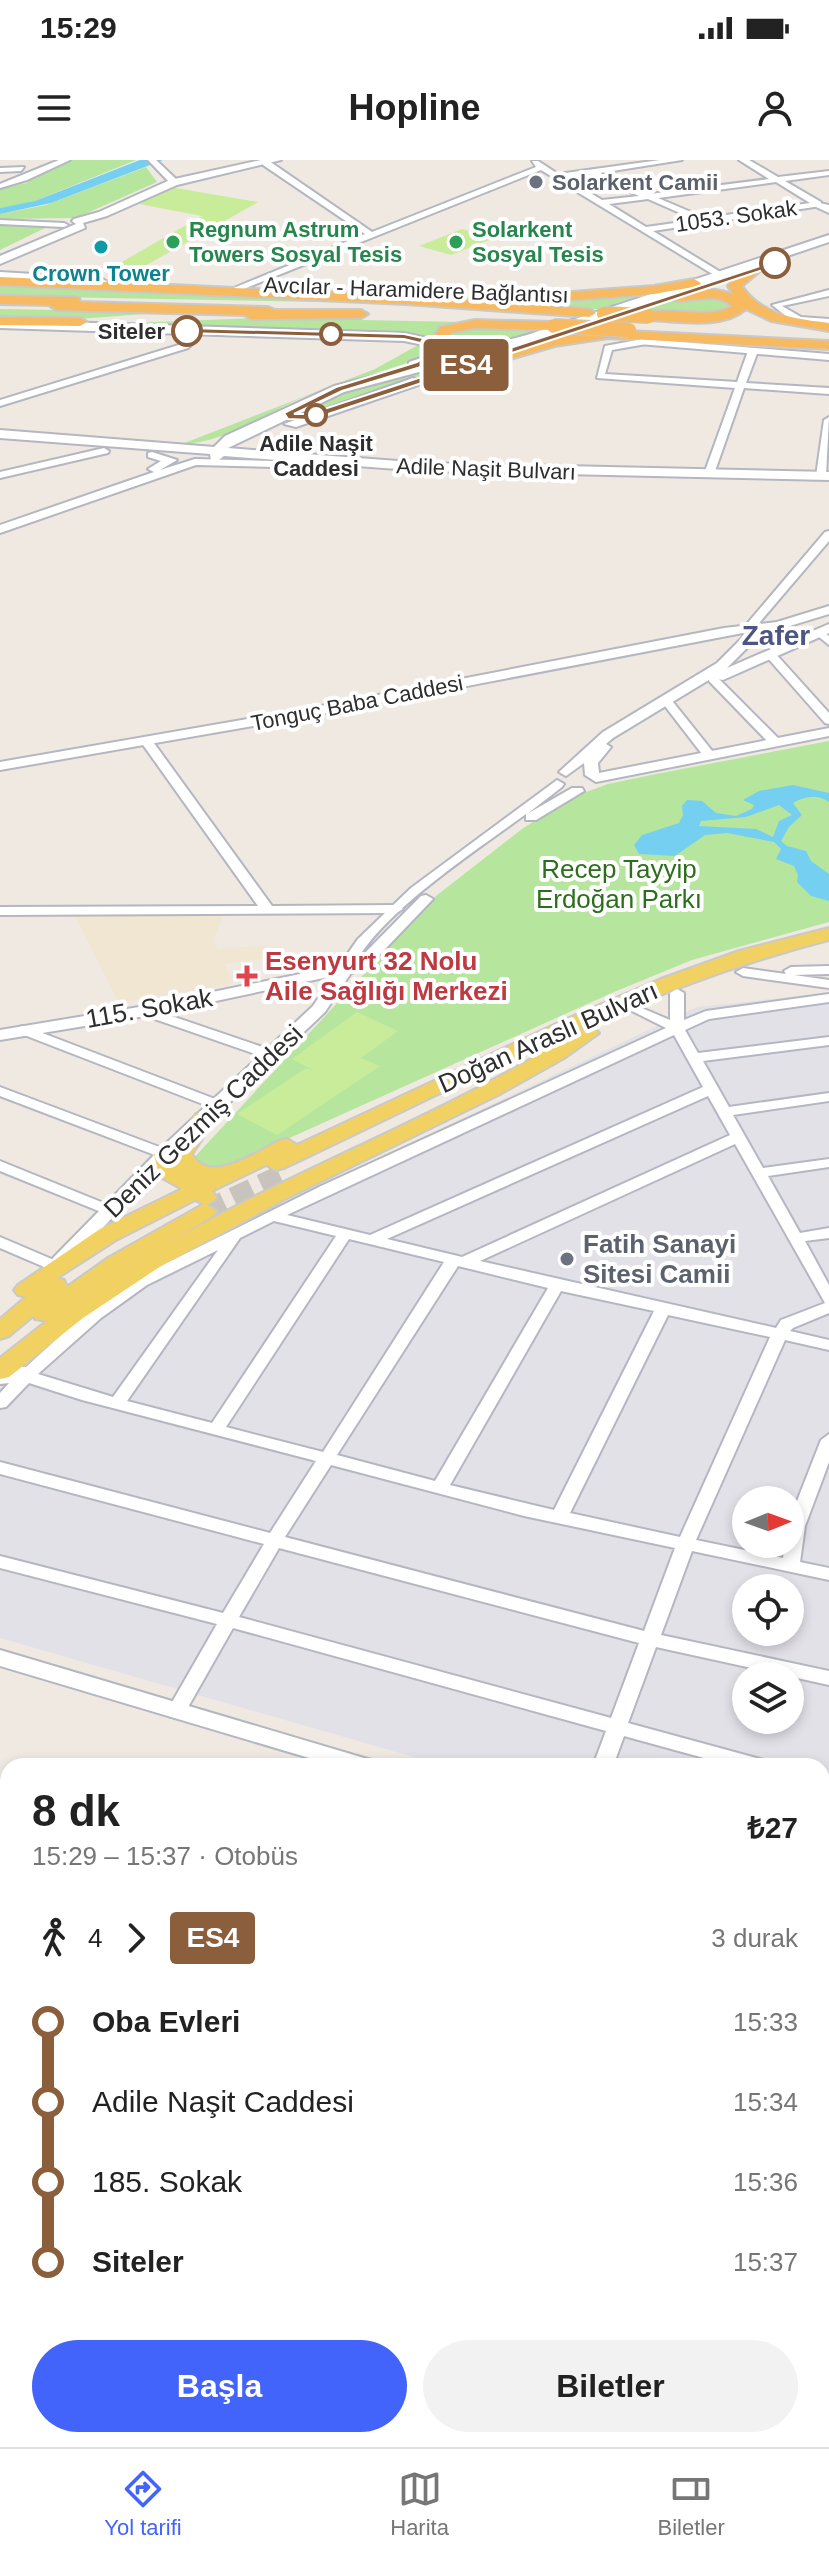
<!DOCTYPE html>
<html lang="tr">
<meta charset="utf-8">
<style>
:root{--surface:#fff;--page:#f2f2f2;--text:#222;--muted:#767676;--line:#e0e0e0;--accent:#4264fb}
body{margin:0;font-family:Helvetica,sans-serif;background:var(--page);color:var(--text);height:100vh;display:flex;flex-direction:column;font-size:30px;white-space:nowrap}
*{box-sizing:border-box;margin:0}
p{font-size:26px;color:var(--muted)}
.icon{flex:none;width:44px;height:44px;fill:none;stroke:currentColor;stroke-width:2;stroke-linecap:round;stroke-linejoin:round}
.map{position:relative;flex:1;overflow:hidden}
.panel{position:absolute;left:0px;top:1598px;width:830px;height:690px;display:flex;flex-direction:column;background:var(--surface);border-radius:24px 24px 0 0;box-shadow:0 4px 12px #0003}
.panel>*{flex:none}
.badge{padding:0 16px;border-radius:6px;font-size:28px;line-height:52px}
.needle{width:52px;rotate:89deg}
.tools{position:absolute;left:732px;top:1326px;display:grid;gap:16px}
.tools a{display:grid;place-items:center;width:72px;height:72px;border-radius:50%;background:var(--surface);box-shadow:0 4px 12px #0003;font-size:40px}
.map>.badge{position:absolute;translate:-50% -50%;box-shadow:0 0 0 4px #fff}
.legs{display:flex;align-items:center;gap:12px;height:88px;padding:0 32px;font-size:26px}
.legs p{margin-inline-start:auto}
.headline{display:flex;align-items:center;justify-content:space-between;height:136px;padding:0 32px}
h1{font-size:44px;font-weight:800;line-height:60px}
.primary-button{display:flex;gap:16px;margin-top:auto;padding:16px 32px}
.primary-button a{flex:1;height:92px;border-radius:48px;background:var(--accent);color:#fff;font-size:32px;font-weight:800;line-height:92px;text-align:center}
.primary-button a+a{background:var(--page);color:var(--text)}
ul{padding:0 32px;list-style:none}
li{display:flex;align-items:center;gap:28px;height:80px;font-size:30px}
li i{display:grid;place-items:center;width:12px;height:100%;margin:0 10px;background:currentColor}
li i::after{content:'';width:20px;height:20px;margin:-10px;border:6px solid;border-radius:50%;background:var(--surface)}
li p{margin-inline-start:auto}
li:first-child i{background:linear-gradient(#0000 50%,currentColor 0)}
li:last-child i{background:linear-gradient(currentColor 50%,#0000 0)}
.status{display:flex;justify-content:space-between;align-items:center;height:56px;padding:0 40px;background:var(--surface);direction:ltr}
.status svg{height:22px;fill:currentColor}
header{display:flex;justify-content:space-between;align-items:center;height:104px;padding:0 32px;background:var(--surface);font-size:36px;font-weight:800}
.dock{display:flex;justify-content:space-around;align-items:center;height:112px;border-top:2px solid var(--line);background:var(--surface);font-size:22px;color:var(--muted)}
.dock a{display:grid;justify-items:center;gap:4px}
.dock .on{color:var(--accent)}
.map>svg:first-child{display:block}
.industrial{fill:#e3e1e8;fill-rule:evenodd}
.education{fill:#f0e6d1}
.green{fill:#b6e59e}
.pitch{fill:#c9ec9a}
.water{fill:#75cff0;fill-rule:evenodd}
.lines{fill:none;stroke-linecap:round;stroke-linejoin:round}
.primary-tunnel{stroke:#c8c4bd;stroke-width:21;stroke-dasharray:21 10;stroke-linecap:butt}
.minor-casing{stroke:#b4b7c1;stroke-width:4}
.tertiary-casing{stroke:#b4b7c1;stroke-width:4}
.secondary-casing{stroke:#b4b7c1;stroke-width:4}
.primary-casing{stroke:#c9c9c9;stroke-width:4}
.trunk-casing{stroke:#c9c9c9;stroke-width:4}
.minor{fill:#fff;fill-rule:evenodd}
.tertiary{fill:#fff;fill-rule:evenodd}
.secondary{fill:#fff;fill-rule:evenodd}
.primary{fill:#f2d163;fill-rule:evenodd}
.trunk{fill:#f8ba60;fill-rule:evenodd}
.trunk-bridge-casing{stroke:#c9c9c9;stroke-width:16;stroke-linecap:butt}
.trunk-bridge{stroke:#f8ba60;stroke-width:14}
.line-1{fill:#8b5e3c;stroke:#fff;stroke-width:2}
.worship-dot{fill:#6b7280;stroke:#fff;stroke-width:3}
.leisure-dot{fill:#2e9e5b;stroke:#fff;stroke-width:3}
.culture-dot{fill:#0f9aa8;stroke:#fff;stroke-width:3}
.stop-1-dot{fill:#fff;stroke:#8b5e3c;stroke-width:4}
.health-dot{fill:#e0444e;stroke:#fff;stroke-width:3}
.labels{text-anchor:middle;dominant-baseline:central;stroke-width:8;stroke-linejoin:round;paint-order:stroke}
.far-worship-label{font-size:22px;font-weight:bold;fill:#5b616d;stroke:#fff;text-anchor:start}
.far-street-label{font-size:22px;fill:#2e2e2e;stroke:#fff}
.far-leisure-label{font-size:22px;font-weight:bold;fill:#27864d;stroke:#fff;text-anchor:start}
.far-culture-label{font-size:22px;font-weight:bold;fill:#0d838f;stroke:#fff}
.far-stop-label{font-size:22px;font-weight:bold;fill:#2e2e2e;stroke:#fff;text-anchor:end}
.park-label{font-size:26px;fill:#2c6e1b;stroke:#fff}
.health-label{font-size:26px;font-weight:bold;fill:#be3a42;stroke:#fff;text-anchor:start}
.street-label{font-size:26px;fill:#2e2e2e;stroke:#fff}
.worship-label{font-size:26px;font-weight:bold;fill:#5b616d;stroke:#fff;text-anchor:start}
.far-district-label{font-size:28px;font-weight:bold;fill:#4d5680;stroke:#fff}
</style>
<div class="status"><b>15:29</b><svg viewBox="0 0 49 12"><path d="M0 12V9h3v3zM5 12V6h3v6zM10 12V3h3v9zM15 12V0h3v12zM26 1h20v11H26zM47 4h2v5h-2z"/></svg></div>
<header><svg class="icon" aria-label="menu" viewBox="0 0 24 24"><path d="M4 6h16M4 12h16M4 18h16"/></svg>Hopline<svg class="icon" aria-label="person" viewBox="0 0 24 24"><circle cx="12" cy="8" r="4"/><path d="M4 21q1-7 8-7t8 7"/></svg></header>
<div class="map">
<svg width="829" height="2287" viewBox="0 0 829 2287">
<rect width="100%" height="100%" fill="#efe9e1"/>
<path class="industrial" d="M829 833V1716L822 1714V1606H445L0 1478V1223L95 1141 228 1065 284 1043 697 847ZM746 1340H790V1384H746ZM746 1428H790V1472H746ZM746 1516H790V1560H746Z"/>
<polygon class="education" points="224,753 213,781 218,789 264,786 269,798 224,804 234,823 119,843 75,756"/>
<g class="green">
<polygon points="69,0 136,0 30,43 0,48 0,28 27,23 31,16"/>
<polygon points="146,7 157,22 76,58 0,59 0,54 46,45"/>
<polygon points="0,65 49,66 0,90"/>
<polygon points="0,123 439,143 514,151 426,147 424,144 0,136"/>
<polygon points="649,133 616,143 611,148 634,152 497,141"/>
<polygon points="708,135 731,141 734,148 719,154 636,152 676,140"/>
<polygon points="0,149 170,152 78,159 0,159"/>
<polygon points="256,158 463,162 438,172 469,191 442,198 438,197 441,190 427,178 395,173 107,164"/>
<path d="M461 167 552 169C511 173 490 193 448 177L449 171Z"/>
<path d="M420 184 425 190 424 195 415 200C380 213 343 221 309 235 267 251 227 283 182 284L375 209Z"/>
<path d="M472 200 305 255 295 254C341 227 418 205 472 200Z"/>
<polygon points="829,581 829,762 692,800 614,832 232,1004 206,1010 191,1001 436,736 522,669 570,638 608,624 656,614"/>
</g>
<g class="pitch">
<polygon points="170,27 258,42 143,107 151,110 138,117 106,111 202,56 139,44"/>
<polygon points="462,69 494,78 451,95 419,86"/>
<polygon points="357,852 398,871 361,898 380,906 277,975 237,954 306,908 315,911 292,899"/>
</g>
<g class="water">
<polygon points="140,0 163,0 51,43 0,54 0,48 35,41"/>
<path d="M793 625 829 633V642C817 634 805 636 793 643L802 655 789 667 781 681 787 686 806 691 811 701 829 714V741L811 736 797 722 798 715 794 706 776 699 781 689 774 682 727 673 705 675 675 696 639 694 634 685 642 675 679 663 683 655 682 646 687 640 702 641 716 653 736 656 752 649 754 645 743 640 759 631ZM779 645 792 655 779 661 773 677 756 669 699 666 701 661 746 657Z"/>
</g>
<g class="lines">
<polyline class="primary-tunnel" points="205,1051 288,1012"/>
<defs>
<g id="minor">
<polygon points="59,0 70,0 27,20 0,28 0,24"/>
<polygon points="148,0 156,0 177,20 177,24 171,24"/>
<path d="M660 0H682L600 13 650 34 769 19 739 0H749L778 17 829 11V15L785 21 821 42V46L653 71 722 113 723 115 719 118 541 10 231 134 224 132 365 74 263 5V1H269L372 72 536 7 532 1H538L558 14ZM589 14 639 36 602 40 564 17ZM776 22 810 43 705 58 658 38ZM648 39 696 60 646 67 609 44Z"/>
<polygon points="24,7 21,11 0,12 0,8"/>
<polygon points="0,60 64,63 68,65 64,67 0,64"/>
<polygon points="829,130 829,136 782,146 801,157 829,159 829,165 790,159 772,145"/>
<polygon points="184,169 190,169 198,178 188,188 0,246 0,240 182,184 188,178 182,171"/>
<polygon points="643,179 648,182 646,184 612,190 605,214 737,222 748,191 753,188 758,191 746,223 829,228 829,234 744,228 714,314 705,316 704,314 735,228 597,218 605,186"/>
<polygon points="829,257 826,316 821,319 816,316 824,260"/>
<polygon points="104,288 109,291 108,293 0,318 0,312"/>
<polygon points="829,371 829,381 754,469 746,469 746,465 825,372"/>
<polygon points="819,469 829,476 829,485 813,472"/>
<polygon points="766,492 774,492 829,553 829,564 825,563 766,496"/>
<polygon points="713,516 717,517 778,578 778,584 770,584 709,521 709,517"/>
<polygon points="669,540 673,542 713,592 713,598 705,598 665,546 665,542"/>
<polygon points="147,578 151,579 272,746 396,745 403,749 396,753 0,755 0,747 258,746 141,582"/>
<polygon points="829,806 829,814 794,815 829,820 829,828 743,816 736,812 743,808 786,814 784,811 791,807"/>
<path d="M677 829 684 833V860L706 851 829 834V842L709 859 685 870 698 893 829 877V885L703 901 729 947 829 933V941L733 955 763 1008 829 999V1007L768 1016 800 1073 829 1068V1078L805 1081 829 1125V1153L793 1168 790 1171 829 1180V1190L785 1180 696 1380 783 1398 785 1384H790V1359L821 1280 829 1274V1302L805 1366 800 1402 829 1408V1420L692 1391 661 1475 829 1511V1525L656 1487 628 1563 760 1599 767 1601 770 1606H733L624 1576 613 1606H593L606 1571 233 1468 183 1556 176 1558 169 1556 167 1551 217 1464 0 1408V1396L223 1453 264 1384 0 1314V1302L270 1373 316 1301 82 1240 29 1223 6 1247 0 1248V1233L9 1223 0 1224V1214L14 1212 16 1207H26L89 1150 135 1119 321 1026 666 868 630 850 637 846 670 860V833ZM674 875 703 927 370 1075 287 1055ZM708 936 730 975 462 1097 387 1079ZM735 984 825 1143 781 1160 776 1168 480 1101ZM274 1061 336 1076 212 1263 127 1241 240 1078ZM349 1079 444 1102 323 1292 226 1267ZM218 1090 113 1237 38 1214 101 1158 147 1125ZM458 1106 548 1128 435 1321 337 1295ZM561 1131 654 1151 554 1350 450 1325ZM668 1155 770 1177 680 1377 570 1353ZM331 1305 524 1356 675 1388 644 1471 285 1377ZM279 1388 639 1483 611 1558 239 1457Z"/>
<polygon points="145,847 277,892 279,895 277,898 267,898 140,854 138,851 140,848"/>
<polygon points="24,866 223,942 225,945 223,948 213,948 19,873 17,870 19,867"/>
<polygon points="0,927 170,991 172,994 165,998 160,997 0,936"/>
<polygon points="0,1001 116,1048 119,1051 116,1054 106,1054 0,1011"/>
<polygon points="0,1077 61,1103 63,1106 61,1109 49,1109 0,1088"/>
<polygon points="822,1616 829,1617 829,1631 822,1630"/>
<polygon points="0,1772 8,1775 8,1792 0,1790"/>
<polygon points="0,1932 8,1935 8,1954 0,1951"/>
<polygon points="0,2079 8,2082 8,2103 0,2100"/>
<polygon points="8,2123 8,2155 0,2158 0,2126"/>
<polygon points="829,2267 829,2287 811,2287 814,2280 822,2280 822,2269"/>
<polygon points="86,2280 111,2280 108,2287 83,2287"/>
<polygon points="268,2280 293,2280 290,2287 265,2287"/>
<polygon points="390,2280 423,2280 426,2286 393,2287"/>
</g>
<g id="tertiary">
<polygon points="643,179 829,194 829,200 639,184 639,180"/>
<polygon points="152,292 177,300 160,310 195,299 274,301 280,304 274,307 196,305 0,373 0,365 154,312 148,309 161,301 148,297 148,293"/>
<polygon points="829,446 829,454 760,475 727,508 829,464 829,473 723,520 712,518 613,578 606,584 611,587 598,603 599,613 829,568 829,576 596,622 585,615 584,603 566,616 559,612 603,572 717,503 748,472 316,555 0,610 0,602 316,547 724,468 777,462"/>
<path d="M557 620 564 624 562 627 527 654 572 628H582L584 631 536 660H526V654C477 690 385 750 356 802L421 736 426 735 433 739 366 809 351 813 325 852 171 998 66 1105H54L51 1101 54 1097 159 990 313 846 333 816 145 856 0 880V870L145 846 339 806 358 779 411 728Z"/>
<polygon points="0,1490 364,1598 372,1600 375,1606 336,1606 0,1506"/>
<polygon points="0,1628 8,1630 8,1647 0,1645"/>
<polygon points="822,1722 829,1724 829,1742 822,1740"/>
<polygon points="822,1918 829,1920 829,1940 822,1938"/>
</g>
<g id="secondary">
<polygon points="261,0 281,0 177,25 107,56 83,63 85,68 0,104 0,96 76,64 72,61 74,59 99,52 170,20"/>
<polygon points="814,42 829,45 829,53 814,46"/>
<polygon points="829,75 829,82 535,181 344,232 228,288 424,303 829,312 829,320 424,311 224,296 216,302 211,301 210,294 0,278 0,270 214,287 225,276 334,226 409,207 409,202 427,196 428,192 419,184 404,181 0,168 0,160 404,173 427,178 441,191 438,199 527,175"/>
<polygon points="0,112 101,118 107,122 101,126 0,120"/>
<polygon points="413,218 419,222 418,225 296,267 284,264"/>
</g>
<path id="primary" d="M829 768V780C637 829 462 924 284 1008L276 1010 266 1005 212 1031 217 1038 207 1045 217 1051 213 1056 166 1084C301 1006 449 953 581 869H595L599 873 564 898 498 935 285 1039 161 1106 83 1158 9 1217 0 1219V1198L47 1161 35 1159 33 1156 9 1176 0 1179V1159L26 1137 18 1135 14 1130 18 1125 100 1069 182 1029 159 1016 154 994 165 987 173 989 196 954 204 952 215 959 192 994C208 1026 257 992 279 981L287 979 297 985 569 858 661 819 739 791ZM195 1040 204 1044 108 1098 67 1127 64 1120 57 1118 116 1080Z"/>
<g id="trunk">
<path d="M753 107 760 111 742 126C762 156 796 159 829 163V171L771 161 746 149C722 170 679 161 649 160L642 156C660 142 706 162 732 146 710 128 684 149 668 137 684 125 714 128 733 134L728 126 735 115Z"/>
<polygon points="0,117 406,136 589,149 596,153 589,157 406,144 0,125"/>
<polygon points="694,119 701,123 699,126 654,134 558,141 551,137 558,133 654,126"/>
<polygon points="0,136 74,137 79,138 80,142 268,147 275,150 361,150 368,154 361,158 251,159 244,155 56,150 49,145 0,144"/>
<polygon points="0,157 80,158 87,162 80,166 0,165"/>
<path d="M475 160 554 162 561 166 554 170 475 168 450 173 452 179C471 188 499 175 511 184L509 187C484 193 453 198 434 177L440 167Z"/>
<polygon points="608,170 829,181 829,189 608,178 555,186 441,219 433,214 436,211 554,178"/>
</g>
</defs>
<use href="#minor" class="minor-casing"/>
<use href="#tertiary" class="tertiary-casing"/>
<use href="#secondary" class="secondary-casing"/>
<use href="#primary" class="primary-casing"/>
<use href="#trunk" class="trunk-casing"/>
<use href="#minor" class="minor"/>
<use href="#tertiary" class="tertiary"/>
<use href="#secondary" class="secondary"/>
<use href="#primary" class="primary"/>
<use href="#trunk" class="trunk"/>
<defs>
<g id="trunk-bridge">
<polyline points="604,154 649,156"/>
<polyline points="554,166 629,170"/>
</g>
</defs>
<use href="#trunk-bridge" class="trunk-bridge-casing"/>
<use href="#trunk-bridge" class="trunk-bridge"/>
</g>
<polygon class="line-1" points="775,101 778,105 310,260 288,259 284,253 336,227 417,202 431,192 420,183 404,179 187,173 182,171 187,168 404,174 427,179 440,191 435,200 424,206 342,231 294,254 309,254"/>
<g class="worship-dot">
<circle cx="536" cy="22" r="8"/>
<circle cx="567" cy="1099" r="8"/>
</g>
<g class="leisure-dot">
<circle cx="173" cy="82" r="8"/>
<circle cx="456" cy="82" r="8"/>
</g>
<circle class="culture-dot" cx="101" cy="87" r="8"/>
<g class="stop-1-dot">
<circle cx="775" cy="103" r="14"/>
<circle cx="187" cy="171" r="14"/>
<circle cx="331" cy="174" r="10"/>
<circle cx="316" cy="255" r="10"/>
</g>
<path class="health-dot" d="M243 804h8v8h8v8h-8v8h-8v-8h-8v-8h8z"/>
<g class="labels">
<g class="far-worship-label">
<text x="552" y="22">Solarkent Camii</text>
</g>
<g class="far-street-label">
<text transform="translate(736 56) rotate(-8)">1053. Sokak</text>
<text transform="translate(416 130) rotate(2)">Avcılar - Haramidere Bağlantısı</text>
<text transform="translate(486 309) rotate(2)">Adile Naşit Bulvarı</text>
<text transform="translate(357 543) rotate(-11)">Tonguç Baba Caddesi</text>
</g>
<g class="far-leisure-label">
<text x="189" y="69">Regnum Astrum<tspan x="189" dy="25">Towers Sosyal Tesis</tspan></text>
<text x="472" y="69">Solarkent<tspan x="472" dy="25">Sosyal Tesis</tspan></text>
</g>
<g class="far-culture-label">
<text x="101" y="113">Crown Tower</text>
</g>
<g class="far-stop-label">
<text x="165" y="171">Siteler</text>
<text x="316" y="283" text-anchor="middle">Adile Naşit<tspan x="316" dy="25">Caddesi</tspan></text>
</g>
<g class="park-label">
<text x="619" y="709">Recep Tayyip<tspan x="619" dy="30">Erdoğan Parkı</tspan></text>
</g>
<g class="health-label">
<text x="265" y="801">Esenyurt 32 Nolu<tspan x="265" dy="30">Aile Sağlığı Merkezi</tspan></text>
</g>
<g class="street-label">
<text transform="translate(149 848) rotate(-10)">115. Sokak</text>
<text transform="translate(548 877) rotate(-24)">Doğan Araslı Bulvarı</text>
<text transform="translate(203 961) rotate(-44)">Deniz Gezmiş Caddesi</text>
</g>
<g class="worship-label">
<text x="583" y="1084">Fatih Sanayi<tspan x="583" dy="30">Sitesi Camii</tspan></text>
</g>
<g class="far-district-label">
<text x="776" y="475">Zafer</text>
</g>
</g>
</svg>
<div class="tools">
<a><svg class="needle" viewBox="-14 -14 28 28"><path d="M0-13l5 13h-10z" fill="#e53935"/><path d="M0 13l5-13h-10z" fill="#767676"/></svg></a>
<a><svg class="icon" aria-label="locate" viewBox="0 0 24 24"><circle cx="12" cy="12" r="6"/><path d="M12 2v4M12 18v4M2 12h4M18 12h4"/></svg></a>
<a><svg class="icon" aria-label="layers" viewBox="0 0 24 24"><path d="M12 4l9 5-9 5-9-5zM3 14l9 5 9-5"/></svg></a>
</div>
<b class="badge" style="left:466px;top:205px;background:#8b5e3c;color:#fff">ES4</b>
<section class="panel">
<div class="headline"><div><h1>8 dk</h1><p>15:29 – 15:37 · Otobüs</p></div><b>₺27</b></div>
<div class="legs"><svg class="icon" aria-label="walk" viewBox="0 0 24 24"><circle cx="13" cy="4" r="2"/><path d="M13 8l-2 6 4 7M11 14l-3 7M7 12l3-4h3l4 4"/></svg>4<svg class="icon" aria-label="forward" viewBox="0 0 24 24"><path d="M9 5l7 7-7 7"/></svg><b class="badge" style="background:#8b5e3c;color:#fff">ES4</b><p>3 durak</p></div>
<ul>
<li><i style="color:#8b5e3c"></i><b>Oba Evleri</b><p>15:33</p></li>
<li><i style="color:#8b5e3c"></i><span>Adile Naşit Caddesi</span><p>15:34</p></li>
<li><i style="color:#8b5e3c"></i><span>185. Sokak</span><p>15:36</p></li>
<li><i style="color:#8b5e3c"></i><b>Siteler</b><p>15:37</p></li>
</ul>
<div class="primary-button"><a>Başla</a><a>Biletler</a></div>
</section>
</div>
<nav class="dock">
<a class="on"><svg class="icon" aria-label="directions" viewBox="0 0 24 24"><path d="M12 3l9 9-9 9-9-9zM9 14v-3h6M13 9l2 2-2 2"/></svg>Yol tarifi</a>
<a><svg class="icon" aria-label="map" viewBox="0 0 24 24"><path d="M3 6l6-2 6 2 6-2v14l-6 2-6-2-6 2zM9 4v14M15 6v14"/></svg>Harita</a>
<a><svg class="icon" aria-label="tickets" viewBox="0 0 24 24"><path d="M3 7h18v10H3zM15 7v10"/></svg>Biletler</a>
</nav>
